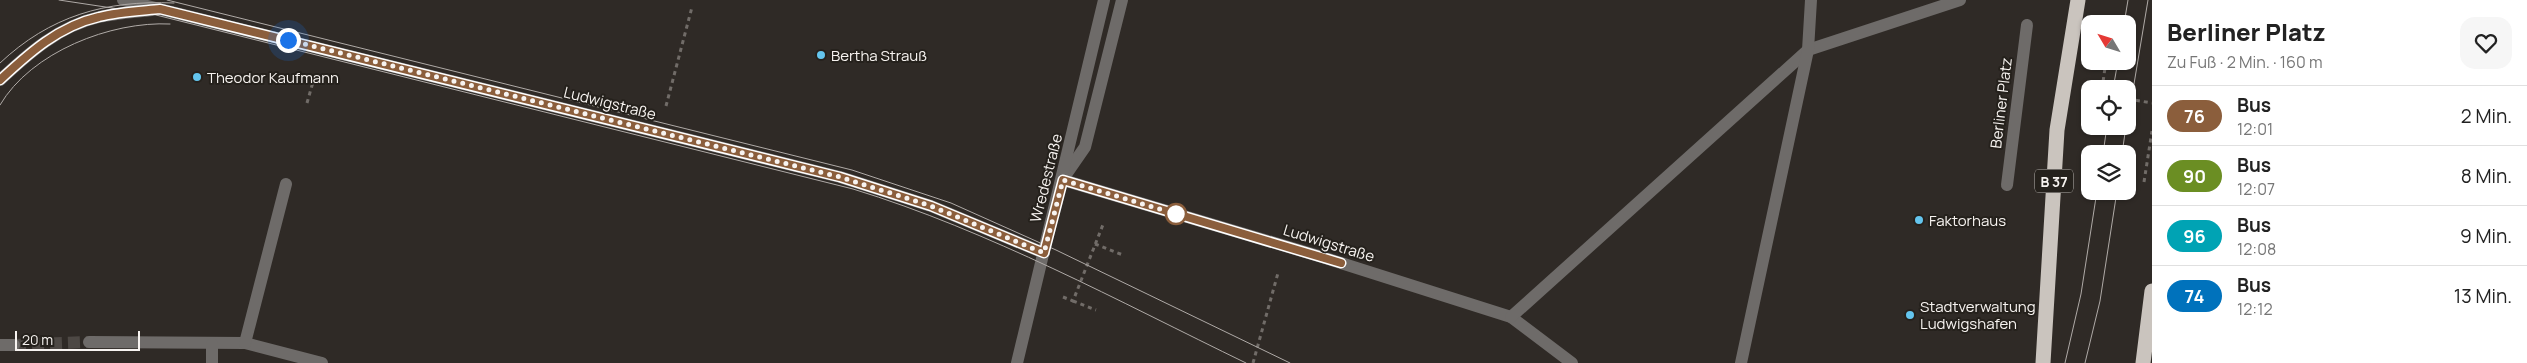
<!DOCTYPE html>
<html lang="de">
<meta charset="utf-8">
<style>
:root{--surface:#fff;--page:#f6f6f6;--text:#222;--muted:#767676;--line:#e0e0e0}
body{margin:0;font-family:Manrope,sans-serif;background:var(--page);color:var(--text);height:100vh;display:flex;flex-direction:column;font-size:19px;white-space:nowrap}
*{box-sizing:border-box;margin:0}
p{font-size:16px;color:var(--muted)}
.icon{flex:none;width:28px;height:28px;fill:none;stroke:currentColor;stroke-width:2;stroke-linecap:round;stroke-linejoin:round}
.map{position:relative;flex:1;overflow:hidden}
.sheet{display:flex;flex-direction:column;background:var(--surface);width:375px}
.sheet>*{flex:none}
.badge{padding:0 10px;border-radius:16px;font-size:18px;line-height:32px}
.needle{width:32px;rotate:308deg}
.buttons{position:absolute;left:2081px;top:15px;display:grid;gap:10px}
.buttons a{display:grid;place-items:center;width:55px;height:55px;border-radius:10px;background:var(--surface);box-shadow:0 1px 4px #0004;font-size:25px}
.scale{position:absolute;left:15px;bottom:12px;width:125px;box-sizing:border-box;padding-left:5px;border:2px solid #f7f3f0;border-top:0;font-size:14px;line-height:18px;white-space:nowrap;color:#f7f3f0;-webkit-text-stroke:4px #25211c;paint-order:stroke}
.you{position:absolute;width:25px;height:25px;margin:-12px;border:4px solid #fff;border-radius:50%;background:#1a73e8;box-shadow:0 0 0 8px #1a73e833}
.map>.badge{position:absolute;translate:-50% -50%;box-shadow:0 0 0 2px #fff}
.round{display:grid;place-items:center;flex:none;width:52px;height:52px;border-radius:15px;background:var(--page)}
.summary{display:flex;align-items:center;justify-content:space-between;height:85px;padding:0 15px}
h1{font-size:24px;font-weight:800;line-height:38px}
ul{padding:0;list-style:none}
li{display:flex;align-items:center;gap:15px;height:60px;padding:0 15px;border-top:1px solid var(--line)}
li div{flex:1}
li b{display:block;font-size:19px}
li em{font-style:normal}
li .badge{min-width:55px;font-weight:700;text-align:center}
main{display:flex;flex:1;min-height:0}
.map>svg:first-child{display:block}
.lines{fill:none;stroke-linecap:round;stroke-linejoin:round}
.minor-tunnel{stroke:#4d4844;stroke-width:12;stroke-dasharray:12 6;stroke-linecap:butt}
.path{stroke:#716c68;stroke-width:3;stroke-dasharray:4 4;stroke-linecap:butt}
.minor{stroke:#6e6b69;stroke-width:12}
.highway{stroke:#cac4be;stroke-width:15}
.tram{stroke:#afaaa7;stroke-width:1}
.line-casing{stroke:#fff;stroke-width:11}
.line{stroke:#8b5e3c;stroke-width:8}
.walk{stroke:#f7f3f0;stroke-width:5;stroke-dasharray:0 9}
.poi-dot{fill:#64c5ee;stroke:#25211c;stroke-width:2}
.stop-dot{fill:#fff;stroke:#8b5e3c;stroke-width:2.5}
.labels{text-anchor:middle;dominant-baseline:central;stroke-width:4;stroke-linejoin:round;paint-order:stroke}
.shield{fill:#25211c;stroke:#b8b4b0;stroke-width:1}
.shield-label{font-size:14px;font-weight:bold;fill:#f7f3f0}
.poi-label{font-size:15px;fill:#f7f3f0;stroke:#25211c;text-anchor:start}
.street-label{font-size:15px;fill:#f7f3f0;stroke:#25211c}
</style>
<main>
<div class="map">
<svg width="2152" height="363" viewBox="0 0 2152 363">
<rect width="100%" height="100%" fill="#2f2a26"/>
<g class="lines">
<polyline class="minor-tunnel" points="14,345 89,342"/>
<g class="path">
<polyline points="2102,89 2106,61"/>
<polyline points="2128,99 2152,103"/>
<polyline points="307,103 315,75"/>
<polyline points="666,106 692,7"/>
<polyline points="2144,182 2152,131"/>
<polyline points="1095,244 1123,255"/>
<polyline points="1063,297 1073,301 1104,222"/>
<polyline points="1073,301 1096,310"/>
<polyline points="1253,363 1278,273"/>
</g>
<g class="minor">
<polyline points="123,0 840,177 931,206 1044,253"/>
<path d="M0 80C29 53 59 26 99 17 116 13 135 12 152 10"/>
<polyline points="1067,173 1085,147 1122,0"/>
<polyline points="1063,180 1322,257 1511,317 1572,363"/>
<polyline points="2007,185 2027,25"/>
<polyline points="1511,317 1808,50 1960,0"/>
<polyline points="89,342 245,343 322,363"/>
<polyline points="245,343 286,184"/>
<polyline points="212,344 212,363"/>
<polyline points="0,345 14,345"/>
<polyline points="1017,363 1104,0"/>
<polyline points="1741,363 1808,50 1811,0"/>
</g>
<g class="highway">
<polyline points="2043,363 2057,130 2078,0"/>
<polyline points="2143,363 2152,291"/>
</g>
<g class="tram">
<path d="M59 0 152 14 853 189C990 231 1118 301 1246 363"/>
<polyline points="167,0 852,170 951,203 1056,250 1290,363"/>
<polyline points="2124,24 2128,0"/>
<path d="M0 63C50 16 105 0 174 3"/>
<polyline points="2113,89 2118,61"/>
<path d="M0 105C31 52 111 21 170 24"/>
<polyline points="2128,120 2148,0"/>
<polyline points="2103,154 2107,126"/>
<polyline points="2122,154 2126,126"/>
<polyline points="2065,363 2081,294 2097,191"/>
<polyline points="2085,363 2100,301 2117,191"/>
</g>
</g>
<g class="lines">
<defs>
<path id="line" d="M0 80C29 53 59 26 99 17 118 12 140 11 160 9L840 177 931 206 1044 253 1063 180 1341 263"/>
</defs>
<use href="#line" class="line-casing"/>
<use href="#line" class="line"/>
<polyline class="walk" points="288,40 840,177 931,206 1044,253 1063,180 1176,214"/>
</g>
<g class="poi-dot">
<circle cx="821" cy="55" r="5"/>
<circle cx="197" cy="77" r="5"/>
<circle cx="1919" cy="220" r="5"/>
<circle cx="1910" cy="315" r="5"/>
</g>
<circle class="stop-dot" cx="1176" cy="214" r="10"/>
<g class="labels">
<rect class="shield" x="2035" y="169.5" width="38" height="23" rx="4"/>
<g class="shield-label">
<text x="2054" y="181">B 37</text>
</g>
<g class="poi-label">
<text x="831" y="55">Bertha Strauß</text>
<text x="207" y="77">Theodor Kaufmann</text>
<text x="1929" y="220">Faktorhaus</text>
<text x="1920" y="306">Stadtverwaltung<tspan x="1920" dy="17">Ludwigshafen</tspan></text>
</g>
<g class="street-label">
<text transform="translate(610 103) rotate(14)">Ludwigstraße</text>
<text transform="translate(2001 103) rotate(-83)">Berliner Platz</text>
<text transform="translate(1046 178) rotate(-76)">Wredestraße</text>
<text transform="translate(1329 243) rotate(17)">Ludwigstraße</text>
</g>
</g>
</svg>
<div class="buttons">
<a><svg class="needle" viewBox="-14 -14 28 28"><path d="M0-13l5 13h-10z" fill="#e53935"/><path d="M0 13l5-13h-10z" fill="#767676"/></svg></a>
<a><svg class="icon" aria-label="locate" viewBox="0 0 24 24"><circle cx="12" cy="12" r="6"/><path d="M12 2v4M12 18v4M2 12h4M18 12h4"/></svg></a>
<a><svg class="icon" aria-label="layers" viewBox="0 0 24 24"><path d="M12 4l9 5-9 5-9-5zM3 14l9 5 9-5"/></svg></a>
</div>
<div class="scale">20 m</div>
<div class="you" style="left:288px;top:40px"></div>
</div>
<section class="sheet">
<div class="summary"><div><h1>Berliner Platz</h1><p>Zu Fuß · 2 Min. · 160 m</p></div><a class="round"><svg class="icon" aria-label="heart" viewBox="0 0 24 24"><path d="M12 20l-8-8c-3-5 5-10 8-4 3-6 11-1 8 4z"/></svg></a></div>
<ul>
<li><span class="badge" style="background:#8b5e3c;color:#fff">76</span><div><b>Bus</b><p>12:01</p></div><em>2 Min.</em></li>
<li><span class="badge" style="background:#6b8e23;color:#fff">90</span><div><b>Bus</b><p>12:07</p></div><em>8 Min.</em></li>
<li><span class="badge" style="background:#00a3b4;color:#fff">96</span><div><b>Bus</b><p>12:08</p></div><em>9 Min.</em></li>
<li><span class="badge" style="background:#0072bc;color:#fff">74</span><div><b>Bus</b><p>12:12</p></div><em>13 Min.</em></li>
</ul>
</section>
</main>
